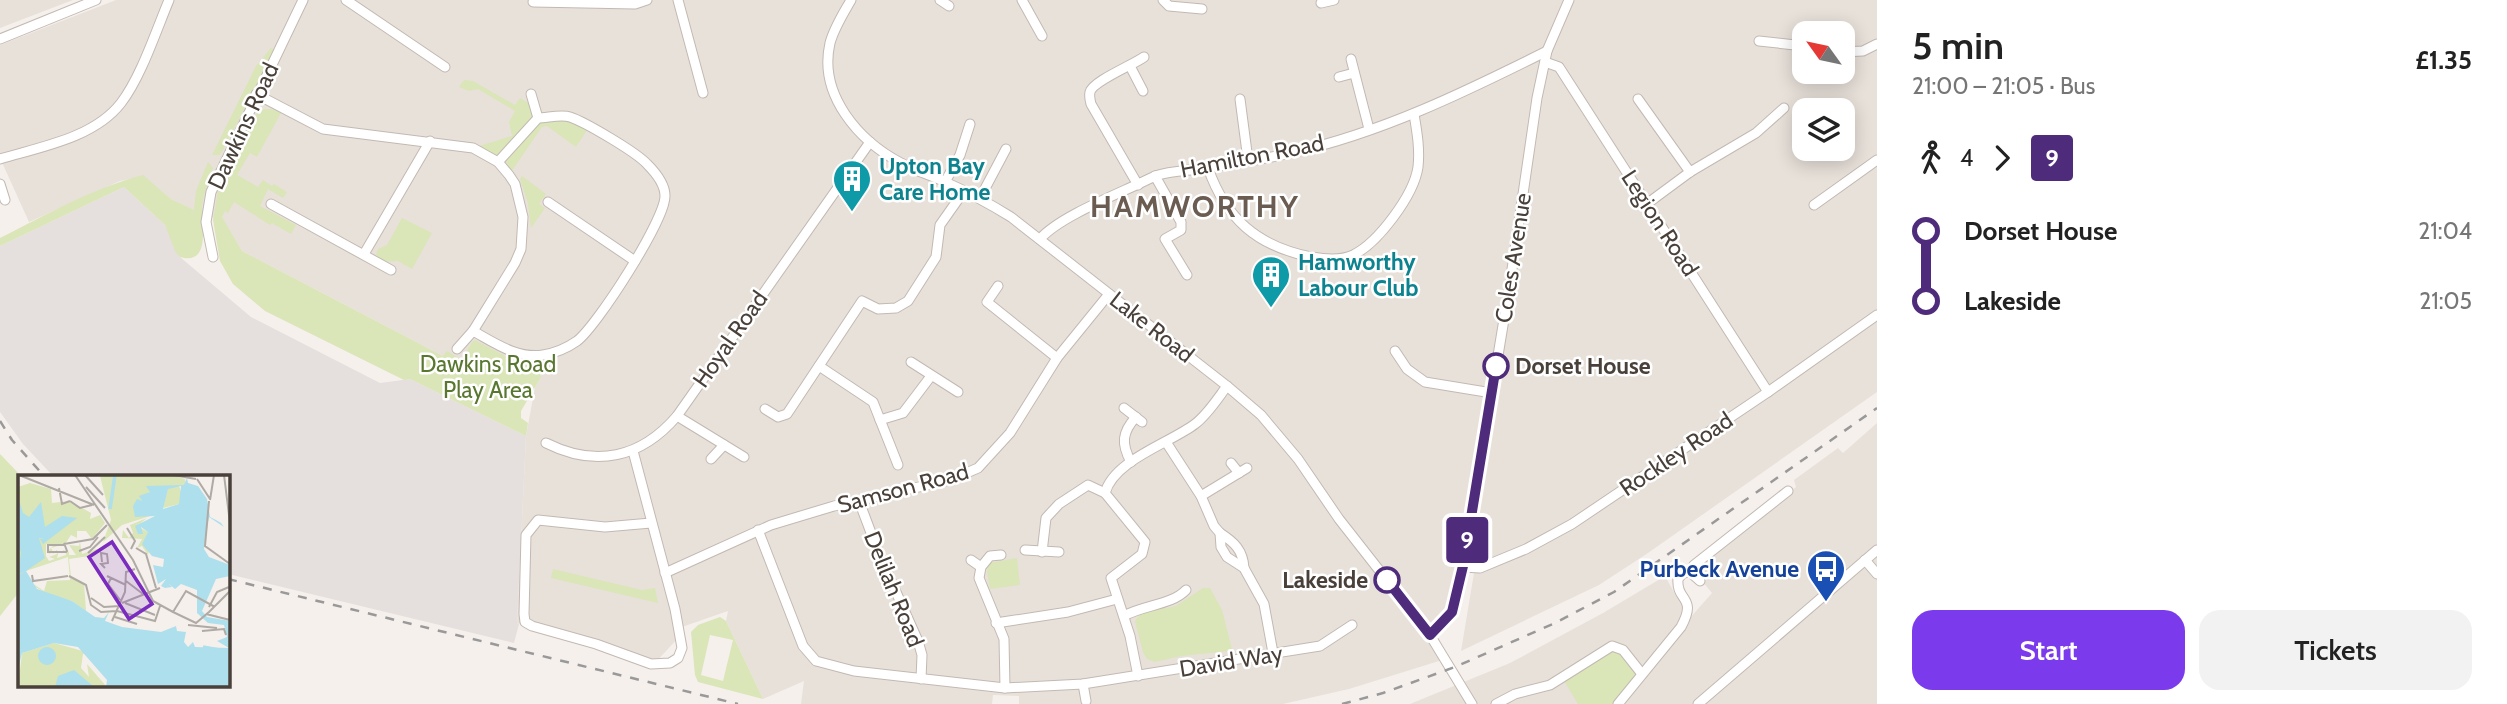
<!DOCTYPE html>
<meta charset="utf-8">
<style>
:root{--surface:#fff;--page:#f2f2f2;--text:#222;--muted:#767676;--accent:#7c3aed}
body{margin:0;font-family:Cabin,sans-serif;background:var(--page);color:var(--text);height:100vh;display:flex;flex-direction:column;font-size:26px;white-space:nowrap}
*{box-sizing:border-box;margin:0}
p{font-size:23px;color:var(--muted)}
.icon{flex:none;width:38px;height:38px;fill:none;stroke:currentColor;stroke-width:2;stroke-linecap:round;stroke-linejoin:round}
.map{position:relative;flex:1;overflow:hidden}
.sheet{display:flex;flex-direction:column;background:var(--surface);width:630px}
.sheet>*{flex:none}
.badge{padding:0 14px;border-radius:5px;font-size:24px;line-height:46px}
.needle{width:46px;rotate:303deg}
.controls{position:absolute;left:1792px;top:21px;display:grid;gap:14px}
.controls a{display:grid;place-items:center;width:63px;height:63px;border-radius:14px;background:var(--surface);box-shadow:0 4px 18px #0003;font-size:35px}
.map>.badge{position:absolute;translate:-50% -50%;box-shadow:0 0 0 4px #fff}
.legs{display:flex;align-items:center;gap:10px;height:77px;padding:0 35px;font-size:23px}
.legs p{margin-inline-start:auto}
.overview{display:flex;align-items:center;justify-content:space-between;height:119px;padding:0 35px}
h1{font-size:38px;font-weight:600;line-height:52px}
.button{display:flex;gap:14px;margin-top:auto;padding:14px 35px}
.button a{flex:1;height:80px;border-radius:21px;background:var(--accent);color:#fff;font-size:28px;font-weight:600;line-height:80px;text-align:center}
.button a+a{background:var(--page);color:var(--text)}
ul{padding:0 35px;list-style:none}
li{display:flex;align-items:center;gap:24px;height:70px;font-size:26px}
li i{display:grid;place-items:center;width:10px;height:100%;margin:0 9px;background:currentColor}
li i::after{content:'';width:18px;height:18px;margin:-9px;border:5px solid;border-radius:50%;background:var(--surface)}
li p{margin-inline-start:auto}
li:first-child i{background:linear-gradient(#0000 50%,currentColor 0)}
li:last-child i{background:linear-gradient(currentColor 50%,#0000 0)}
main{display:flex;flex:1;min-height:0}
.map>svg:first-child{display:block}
.residential{fill:#e8e1da;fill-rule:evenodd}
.industrial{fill:#e5e0dd}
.green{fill:#dae5b8;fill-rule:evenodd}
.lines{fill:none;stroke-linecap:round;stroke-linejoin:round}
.street-casing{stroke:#c3b9b2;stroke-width:11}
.street{stroke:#fff;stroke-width:9}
.rail{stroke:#999;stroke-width:2.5;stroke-dasharray:9 9;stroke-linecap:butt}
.line-1-casing{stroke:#fff;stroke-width:16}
.line-1{stroke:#4e2b7b;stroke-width:10}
.stop-1-dot{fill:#fff;stroke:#4e2b7b;stroke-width:3.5}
.labels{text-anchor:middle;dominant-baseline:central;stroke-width:5;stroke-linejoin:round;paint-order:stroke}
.street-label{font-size:23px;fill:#49403a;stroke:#fff}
.culture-label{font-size:23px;font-weight:bold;fill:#0d838f;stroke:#fff;text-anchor:start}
.park-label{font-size:23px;fill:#5a7730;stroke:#fff}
.stop-label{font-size:23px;font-weight:bold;fill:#49403a;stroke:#fff;text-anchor:start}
.transit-label{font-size:23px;font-weight:bold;fill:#164399;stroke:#fff;text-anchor:end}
.district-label{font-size:30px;font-weight:bold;letter-spacing:2px;fill:#6b5c52;stroke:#fff}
.inset-river{fill:none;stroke:#aedfec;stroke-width:3.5}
.inset-road{fill:none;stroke:#b0aaa5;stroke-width:2}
.view{fill:#7b2cbf;fill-opacity:0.15;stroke:#7b2cbf;stroke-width:3.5}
.inset-edge{fill:none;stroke:#49403a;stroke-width:3.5}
</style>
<main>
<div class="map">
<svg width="1877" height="704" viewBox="0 0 1877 704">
<rect width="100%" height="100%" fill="#f5f0ec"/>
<g class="residential">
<polygon points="0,0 73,0 0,28"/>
<path d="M116 0H1877V392L1648 553 1599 585 1461 651 1474 573 1480 569 1463 567 1452 612 1430 635 1445 656 1439 661 1349 689 1283 704H1019V696L993 695 992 704H801L804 681 763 699 726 621 728 611 679 628 680 636 654 664 517 623 526 436 535 387 541 377 538 361 511 359 475 341 471 343 462 360 443 356 242 251 223 220 203 215 171 199 143 176 120 181 29 222 0 158V45ZM1804 33H1843V72H1804ZM1804 110H1843V149H1804Z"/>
<polygon points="1877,423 1877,704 1410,704 1510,663 1603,613 1665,576 1689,619 1712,593 1693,570 1796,487 1794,480 1838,448 1843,453"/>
</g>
<polygon class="industrial" points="124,187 165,225 180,257 251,317 380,383 410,379 526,436 517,623 519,624 514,643 228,574 228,476 53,476 23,444 0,412 0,246"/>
<g class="green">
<polygon points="271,48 275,50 222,152 219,155 212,155 256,66"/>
<polygon points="464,80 473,81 515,105 520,98 535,107 538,118 568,116 589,127 576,147 547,126 542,127 509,175 473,148 512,136 509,122 515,111 478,89 469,91 459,87"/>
<polygon points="264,109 271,109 281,113 257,157 250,153 237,175 258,187 263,180 272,186 274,184 287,192 283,198 268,189 260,206 296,225 291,234 272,223 270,225 234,202 228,213 225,211 222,217 242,251 443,356 447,351 462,360 471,343 475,340 511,359 538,361 541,377 521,411 521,418 528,423 526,436 410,379 404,380 265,311 233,284 220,261 213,220 218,191 256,115"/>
<path d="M208 162 213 168C209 181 204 192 202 206 201 223 212 266 180 257L175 251 165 225 124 187 0 246V238C46 215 93 188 143 175L171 199 194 210 196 191Z"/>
<polygon points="522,176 546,194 539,204 545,208 531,228 528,203 520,179"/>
<polygon points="402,218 432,233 412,269 398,261 382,262 376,254 378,249 387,245"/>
<polygon points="0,454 21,476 19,592 0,616"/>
<polygon points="1017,558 1020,585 990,589 987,572 989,563"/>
<polygon points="553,569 642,590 655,588 658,603 551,578"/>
<polygon points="1203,588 1210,588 1222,610 1232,649 1229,651 1181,656 1155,662 1147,659 1143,652 1135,621 1141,613 1176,606"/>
<path d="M720 617 726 621 763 699 698 682 695 675 691 632 698 625ZM710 635 733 640 723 681 701 675Z"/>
<polygon points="1609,650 1619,651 1636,674 1634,679 1615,704 1578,704 1563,679"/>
</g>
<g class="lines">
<defs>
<g id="street">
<polyline points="346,0 445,67"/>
<polyline points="678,0 703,93"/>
<path d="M851 0C843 14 834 28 830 43 818 95 859 141 901 163 915 171 931 175 945 182 968 192 990 204 1011 217L1227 386 1261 415 1298 459 1339 519 1430 635 1472 704"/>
<polyline points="940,0 949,6"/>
<polyline points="1022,0 1042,36"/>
<polyline points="1163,0 1169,6 1202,9"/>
<polyline points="533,2 635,4 647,0"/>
<polyline points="1321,3 1334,0"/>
<polyline points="0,39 96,0"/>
<polyline points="1759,41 1804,46"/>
<polyline points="1843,52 1863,51 1877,44"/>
<polyline points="1351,59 1369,129"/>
<polyline points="1545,62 1559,67 1768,392"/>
<polyline points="1130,66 1143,91"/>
<polyline points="1339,77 1354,73"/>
<polyline points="256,94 323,129 473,148 498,162 509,175 515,184 523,217 521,249 515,263 473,331 457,349"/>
<polyline points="531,94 538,118"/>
<polyline points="1240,99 1248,160"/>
<polyline points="1638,99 1690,172"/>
<path d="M0 159C40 147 94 138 121 103 141 77 156 31 169 0"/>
<path d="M1208 168C1226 219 1257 246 1311 257 1324 259 1340 261 1353 255 1378 243 1414 195 1418 167 1420 149 1417 132 1414 114"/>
<polyline points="1155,176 1181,222 1181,230 1165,239 1187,275"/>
<polyline points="945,182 960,155 970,124"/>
<polyline points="0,184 5,200"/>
<path d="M1138 185 1091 104C1090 100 1089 96 1090 92 1093 81 1133 65 1144 57"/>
<polyline points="980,198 1006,149"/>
<polyline points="548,202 635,261"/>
<polyline points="1648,203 1690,172 1756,133 1784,108"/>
<polyline points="271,204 391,270"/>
<polyline points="1814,205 1877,160"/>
<path d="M1040 239C1061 215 1124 192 1155 176 1172 170 1189 171 1207 168 1234 164 1264 159 1291 153 1381 133 1465 92 1547 51"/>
<polyline points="364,254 430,141"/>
<polyline points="213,257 206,222 211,192 303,0"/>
<polyline points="998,286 987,302 1057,358"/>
<path d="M473 331C495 343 517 359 543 355 555 353 567 348 577 341 597 326 665 220 665 196 665 184 655 172 647 164 636 152 585 122 570 117 561 114 547 118 538 118L498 162"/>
<polyline points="1395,351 1407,369 1425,382 1492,393"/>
<polyline points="911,362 958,392"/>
<polyline points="819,366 873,402 898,465"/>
<polyline points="1124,408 1142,422"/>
<polyline points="765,409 778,417 787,414 862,301 878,309 896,308 908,301 936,257 940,225 964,191"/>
<polyline points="677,416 744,457"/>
<polyline points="880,420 903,413 931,376"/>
<polyline points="1166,442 1201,496 1214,526 1220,533 1221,547 1227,557 1244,568 1264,604 1273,653"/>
<path d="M546 443C596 468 641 458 677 416L870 142"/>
<polyline points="633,451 675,609 682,648 678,658 670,663 651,664 596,644 532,626 525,622 524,614 526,535 538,520 605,527 651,523"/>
<polyline points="711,459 724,445"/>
<path d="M1131 462C1121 444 1122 432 1136 417"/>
<polyline points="1231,463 1239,473"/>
<polyline points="1201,496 1247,468"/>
<polyline points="859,501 879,554 918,641 922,655 921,679"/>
<polyline points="758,530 803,646 816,661 854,671 1005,688 1083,684 1320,646 1352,625"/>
<path d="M1220 533C1234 542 1243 550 1244 568"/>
<polyline points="1025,550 1059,552"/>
<polyline points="1042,552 1046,518 1059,504 1088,485 1105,493"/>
<polyline points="1001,555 990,556 981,567 979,578 1004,639 1005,688"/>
<polyline points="971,560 981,567"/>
<polyline points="1865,560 1877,574"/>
<polyline points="1463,567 1480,568 1526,549 1572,524 1768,392 1877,315"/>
<polyline points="1690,572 1694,565 1788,491"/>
<polyline points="665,573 771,525 834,506 950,480 978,468 1010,433 1057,358 1109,294"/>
<path d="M1124 616C1143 605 1172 605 1186 590"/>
<polyline points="996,623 1068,612 1117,599"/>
<polyline points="1430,635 1452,612 1463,567 1510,283 1537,98 1547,51 1569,0"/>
<path d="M1138 676 1130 636 1111 578 1142 554 1145 542 1105 493C1114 460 1170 443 1195 424 1208 414 1218 398 1227 386"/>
<polyline points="1083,684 1086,701"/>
<polyline points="1496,704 1515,694 1550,685 1612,646 1623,650 1642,674"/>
<path d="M1618 704 1681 627C1698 596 1676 602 1678 579L1683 573 1690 572 1700 581"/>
<polyline points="1698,704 1877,550"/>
</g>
</defs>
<use href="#street" class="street-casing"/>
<use href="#street" class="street"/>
<g class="rail">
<polyline points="0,421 12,440 44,476"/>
<polyline points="228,579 738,704"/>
<polyline points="1342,704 1383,693 1455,667 1555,623 1614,592 1877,408"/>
</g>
</g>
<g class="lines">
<defs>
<polyline id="line-1" points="1387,580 1430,635 1452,612 1463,566 1496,366"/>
</defs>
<use href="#line-1" class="line-1-casing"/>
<use href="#line-1" class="line-1"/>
</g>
<defs>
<symbol id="building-pin" viewBox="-11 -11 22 30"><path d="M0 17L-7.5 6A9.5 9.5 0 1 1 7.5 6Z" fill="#0f9aa8" stroke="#fff"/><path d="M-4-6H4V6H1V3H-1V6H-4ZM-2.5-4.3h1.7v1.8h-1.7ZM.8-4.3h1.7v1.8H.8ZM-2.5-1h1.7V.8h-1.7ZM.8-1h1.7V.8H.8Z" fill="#fff"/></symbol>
<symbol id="bus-pin" viewBox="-11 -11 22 30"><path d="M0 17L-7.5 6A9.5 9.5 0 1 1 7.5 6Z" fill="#1a4fb4" stroke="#fff"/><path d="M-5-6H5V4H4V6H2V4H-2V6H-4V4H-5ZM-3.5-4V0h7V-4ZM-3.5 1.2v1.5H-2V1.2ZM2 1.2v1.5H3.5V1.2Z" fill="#fff"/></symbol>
</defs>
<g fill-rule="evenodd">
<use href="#building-pin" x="830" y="157" width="44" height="60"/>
<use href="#building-pin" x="1249" y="253" width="44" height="60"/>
<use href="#bus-pin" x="1804" y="547" width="44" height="60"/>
</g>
<g class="stop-1-dot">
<circle cx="1496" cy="366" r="12"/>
<circle cx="1387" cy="580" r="12"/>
</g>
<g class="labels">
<g class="street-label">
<text transform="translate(243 126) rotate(-65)">Dawkins Road</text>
<text transform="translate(1252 156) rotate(-11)">Hamilton Road</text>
<text transform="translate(1660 223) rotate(57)">Legion Road</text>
<text transform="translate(1513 258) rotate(-81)">Coles Avenue</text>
<text transform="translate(1152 327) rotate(38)">Lake Road</text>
<text transform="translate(730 339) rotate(-55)">Hoyal Road</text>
<text transform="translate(1676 454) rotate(-34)">Rockley Road</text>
<text transform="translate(903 488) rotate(-15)">Samson Road</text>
<text transform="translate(894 589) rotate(68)">Delilah Road</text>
<text transform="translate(1231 661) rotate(-9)">David Way</text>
</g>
<g class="culture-label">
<text x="879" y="166">Upton Bay<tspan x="879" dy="26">Care Home</tspan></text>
<text x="1298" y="262">Hamworthy<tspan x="1298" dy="26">Labour Club</tspan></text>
</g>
<g class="park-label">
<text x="488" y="364">Dawkins Road<tspan x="488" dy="26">Play Area</tspan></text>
</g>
<g class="stop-label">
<text x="1515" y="366">Dorset House</text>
<text x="1368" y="580" text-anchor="end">Lakeside</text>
</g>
<g class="transit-label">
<text x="1799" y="569">Purbeck Avenue</text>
</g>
<g class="district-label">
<text x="1195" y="206">HAMWORTHY</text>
</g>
</g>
<g transform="translate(18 475)">
<rect width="212" height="212" fill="#f5f0ec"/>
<path d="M153 0 167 4 168 10 161 11 165 22 161 29 145 33 150 13H131L132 17 123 22 127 41H132L104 50 85 67 93 45 82 1ZM12 8 33 14 34 28 52 26 73 38 72 44 82 40 87 48 74 64 68 56H59V63L53 60 47 69 33 73 36 79 33 77 32 79 29 77 37 69H28V81L31 86 37 84 31 82 39 79 38 75H39L40 79 39 83 48 80V78H45V75L51 77V80H58L51 70 61 71 62 67 64 79 79 74 78 80 51 84 53 102 66 109 68 136 54 126 29 119 9 107 1 114 6 103 26 116 29 106 52 105 50 82 8 96 17 63 12 65 8 55 1 48 9 64 3 89 6 98 0 101V12ZM129 43 119 51 130 57 128 67 130 64 152 81 132 71 130 80 124 71 119 73 124 64 104 63 105 55 111 63 115 58 112 50ZM36 168 72 178 65 179 63 193 71 202 69 189 88 211 0 212 4 178Z" fill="#dae5b8"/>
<path d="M192 0 180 11 189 24 192 42 198 45 203 48 206 52 191 42 186 74 191 82 212 90V101L198 104 184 136 189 142 212 146V212H88L89 205 60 172 36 168 4 178 0 194V100L6 97 0 99 3 77 0 71 2 66 0 62V28H2L5 38 11 42 23 27 27 52 44 41 59 43 25 69 22 64 26 63H21L27 83 8 96 19 114 54 126 77 142 86 143 91 137 87 146 104 152 143 157 158 151 159 156 168 157 166 167 170 172 175 167 177 172 211 173 199 166 209 162 206 150 190 148 179 138V115L163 109 157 114 150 108 154 112 147 113 143 111 148 104 140 109 135 90 145 92 146 84 134 81 124 69 130 57 123 52 125 59H120L117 51 137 41 117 42 115 31 119 24 124 26 121 21 132 17 128 11 166 10 169 3 170 8 180 11ZM163 11 161 29 145 34 150 14ZM20 181a9 9 0 1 1 18 0a9 9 0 1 1-18 0ZM56 195 75 211 81 212H37L40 201Z" fill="#aedfec" fill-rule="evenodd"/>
<path class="inset-river" d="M92 34 97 0M185 172 212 177"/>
<path class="inset-road" d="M1 0 76 30M57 0 115 85 135 126 155 137M67 0 85 20M155 0 178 4M206 0 212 48M179 4 192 24M68 12 87 33M41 13 44 29 52 26M192 25 196 0M52 26 62 33 74 30M191 26 187 71 212 89M109 53 117 66 113 74M46 68 49 76 48 77H30V70H46M46 69 75 64 89 50M118 73 128 79 138 113M61 76 72 72 80 62M70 78 87 62M84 87 83 78 89 79 90 88 83 89 87 93M14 100 15 106 50 101M51 101 68 110 73 130 83 137 99 136 137 146 142 131M89 101 108 110M93 103 90 109 102 125M108 106 125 119M73 123 86 132 102 131M104 128 142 113M107 128 137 140M191 132 199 117 211 112M197 132 168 116 155 137 178 148 191 137 212 116M188 139 212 145M97 142 119 149M94 146 107 117 108 97 117 94M170 150 199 153M184 156 206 154 208 160"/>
<path class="view" d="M94 67 134 129 111 144 71 82Z"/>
<rect width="212" height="212" class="inset-edge"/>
</g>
</svg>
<div class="controls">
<a><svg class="needle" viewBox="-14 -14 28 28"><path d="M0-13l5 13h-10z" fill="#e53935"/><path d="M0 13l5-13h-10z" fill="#767676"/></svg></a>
<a><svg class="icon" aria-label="layers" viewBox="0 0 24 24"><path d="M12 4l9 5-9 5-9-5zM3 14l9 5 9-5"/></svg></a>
</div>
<b class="badge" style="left:1467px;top:540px;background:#4e2b7b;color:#fff">9</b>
</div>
<section class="sheet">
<div class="overview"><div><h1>5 min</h1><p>21:00 – 21:05 · Bus</p></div><b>£1.35</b></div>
<div class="legs"><svg class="icon" aria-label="walk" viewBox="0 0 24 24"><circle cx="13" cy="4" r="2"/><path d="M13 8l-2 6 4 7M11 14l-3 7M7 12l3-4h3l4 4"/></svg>4<svg class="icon" aria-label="forward" viewBox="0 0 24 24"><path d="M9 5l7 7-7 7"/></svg><b class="badge" style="background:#4e2b7b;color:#fff">9</b></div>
<ul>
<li><i style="color:#4e2b7b"></i><b>Dorset House</b><p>21:04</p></li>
<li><i style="color:#4e2b7b"></i><b>Lakeside</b><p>21:05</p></li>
</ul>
<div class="button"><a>Start</a><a>Tickets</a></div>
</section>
</main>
